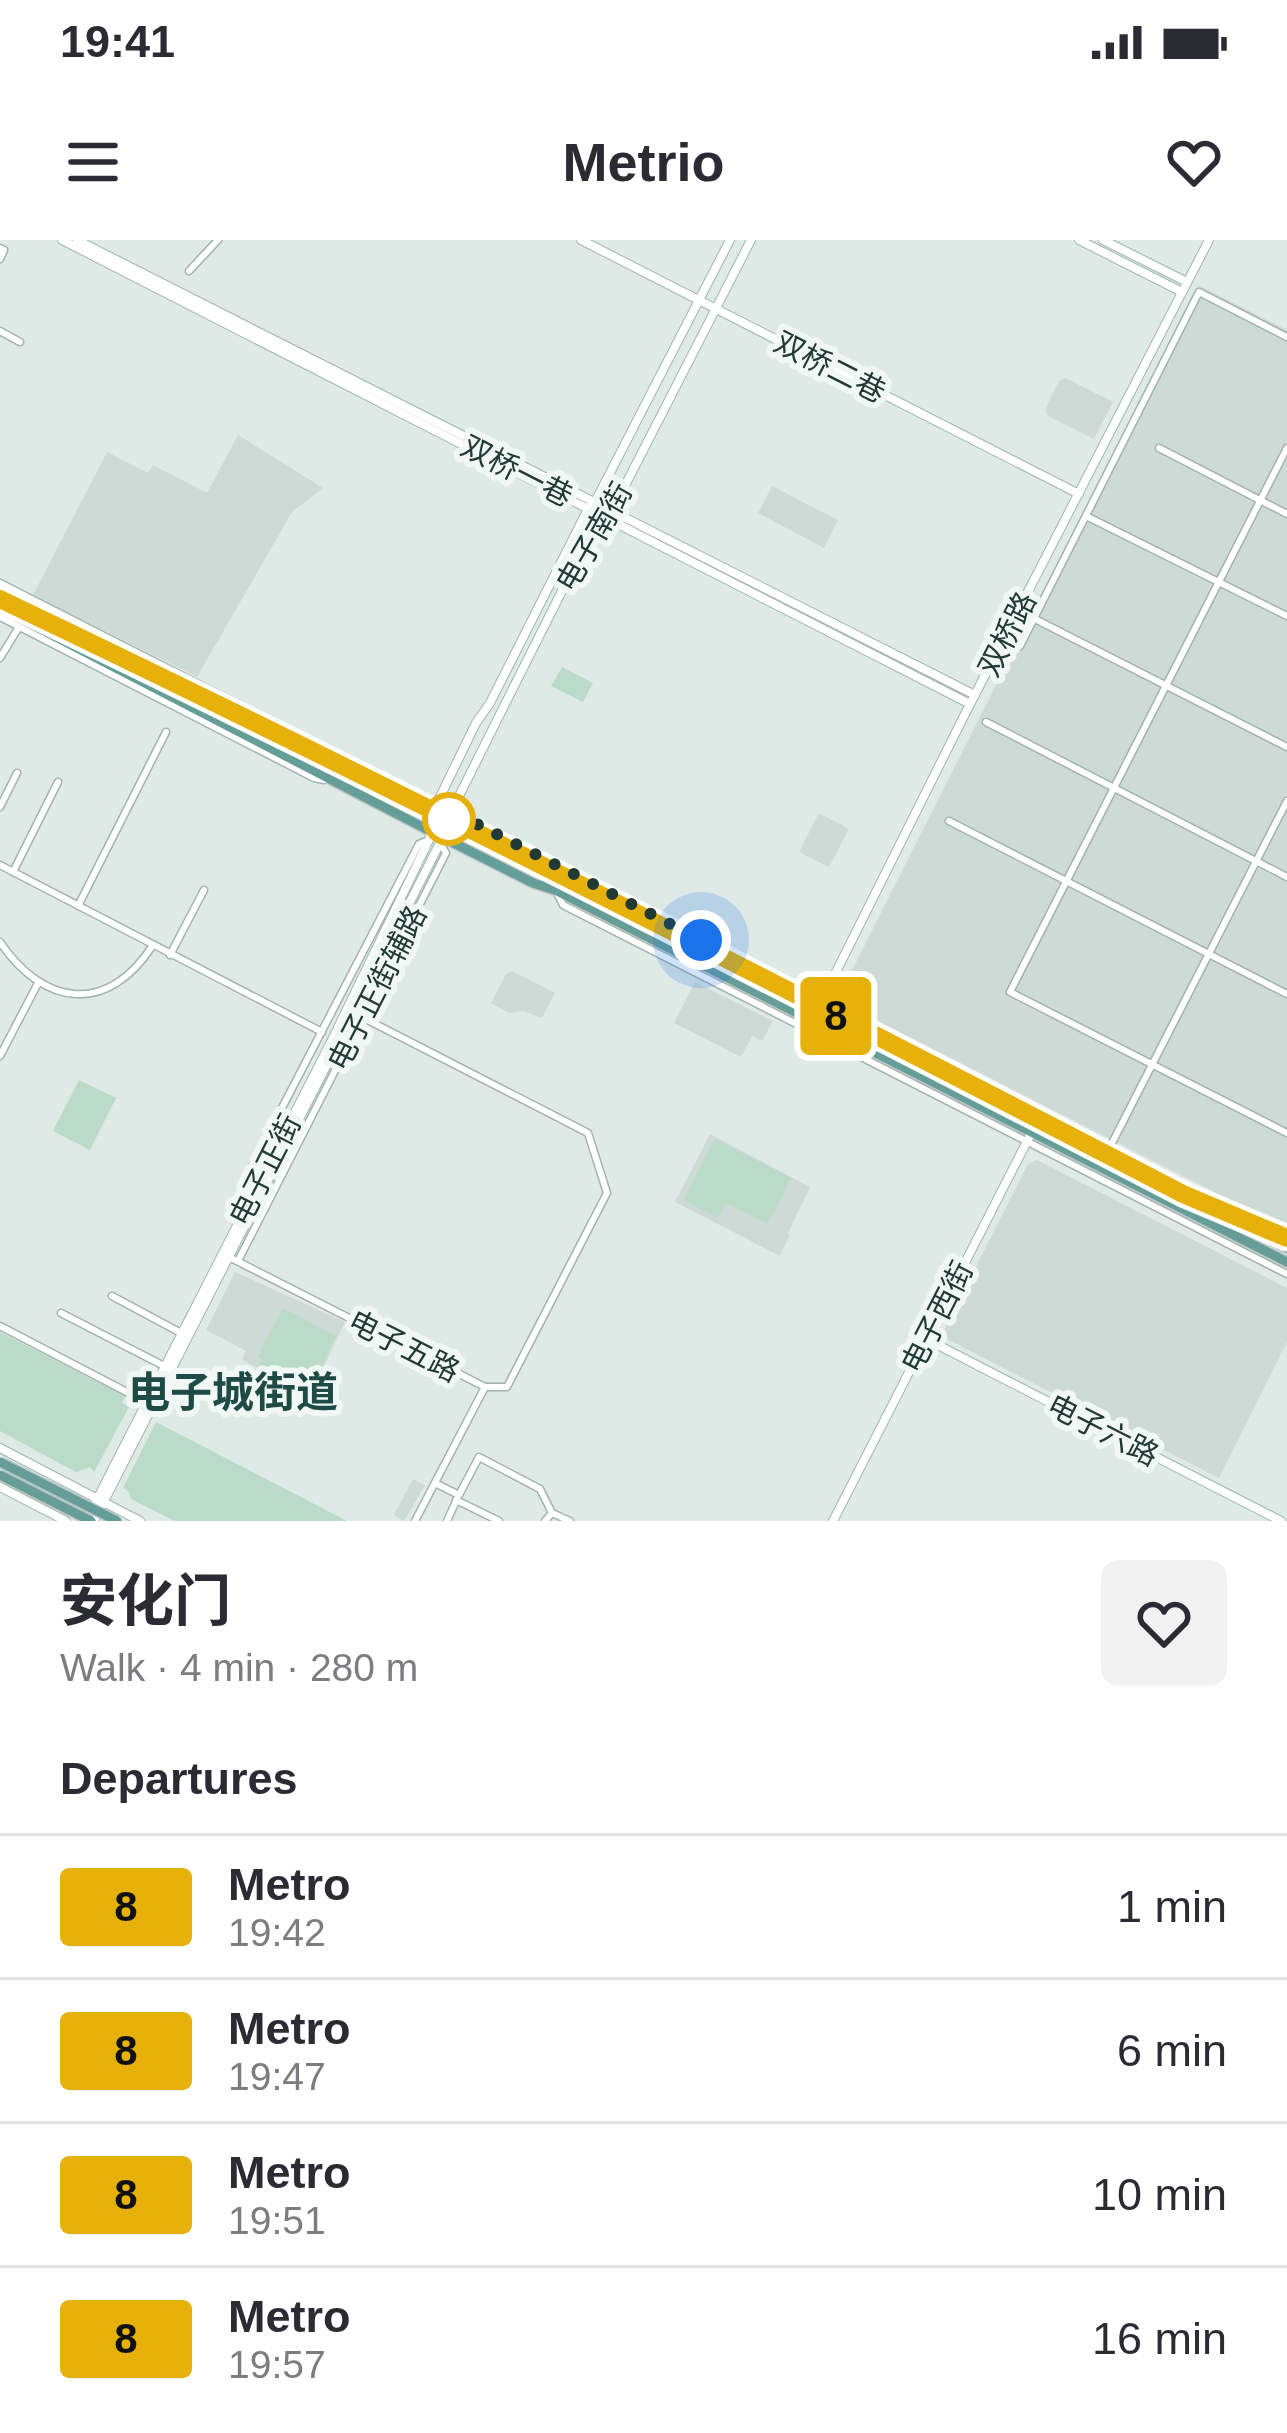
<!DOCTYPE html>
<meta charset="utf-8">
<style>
:root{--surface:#fff;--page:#f2f2f3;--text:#2b2b33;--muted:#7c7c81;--line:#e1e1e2}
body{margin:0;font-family:Helvetica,"Noto Sans SC",sans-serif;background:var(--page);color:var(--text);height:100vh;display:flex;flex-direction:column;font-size:45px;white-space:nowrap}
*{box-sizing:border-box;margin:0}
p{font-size:39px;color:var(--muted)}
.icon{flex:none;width:66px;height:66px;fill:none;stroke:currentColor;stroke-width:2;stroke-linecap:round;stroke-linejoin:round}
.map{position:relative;height:1281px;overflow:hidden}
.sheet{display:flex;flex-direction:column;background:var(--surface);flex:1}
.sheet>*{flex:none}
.badge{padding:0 24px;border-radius:9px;font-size:42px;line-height:78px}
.you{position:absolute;width:60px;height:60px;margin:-30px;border:9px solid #fff;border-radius:50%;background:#1a73e8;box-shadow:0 0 0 18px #1a73e833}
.map>.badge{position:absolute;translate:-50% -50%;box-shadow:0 0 0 6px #fff}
h2{padding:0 60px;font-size:45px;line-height:108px}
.round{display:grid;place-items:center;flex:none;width:126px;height:126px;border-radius:18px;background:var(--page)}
.headline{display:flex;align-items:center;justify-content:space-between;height:204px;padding:0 60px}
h1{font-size:57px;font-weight:700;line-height:90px}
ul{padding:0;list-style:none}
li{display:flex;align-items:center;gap:36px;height:144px;padding:0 60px;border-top:3px solid var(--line)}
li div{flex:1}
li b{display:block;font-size:45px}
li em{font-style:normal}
li .badge{min-width:132px;font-weight:700;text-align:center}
.status{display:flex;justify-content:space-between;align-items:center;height:84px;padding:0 60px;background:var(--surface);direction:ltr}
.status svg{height:33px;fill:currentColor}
header{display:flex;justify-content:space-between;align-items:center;height:156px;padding:0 60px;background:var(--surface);font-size:54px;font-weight:700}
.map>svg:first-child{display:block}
.built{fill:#cedad6}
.green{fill:#b9dbc7}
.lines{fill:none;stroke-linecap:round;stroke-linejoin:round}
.street-casing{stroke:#a2b2ae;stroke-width:9}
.secondary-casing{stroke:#9fb5b0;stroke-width:10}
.primary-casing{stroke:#bcc4c3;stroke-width:12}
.street{stroke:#fff;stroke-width:6}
.secondary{stroke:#fff;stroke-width:8}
.primary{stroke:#659e98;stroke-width:9}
.primary-bridge-casing{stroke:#bcc4c3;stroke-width:12;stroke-linecap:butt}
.primary-bridge{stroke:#659e98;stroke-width:9}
.line-casing{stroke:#fff;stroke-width:27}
.line{stroke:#e6b10b;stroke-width:18}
.walk{stroke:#213a36;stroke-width:12;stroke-dasharray:0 21.6}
.stop-dot{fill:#fff;stroke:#e6b10b;stroke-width:6}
.labels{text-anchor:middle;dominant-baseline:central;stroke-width:12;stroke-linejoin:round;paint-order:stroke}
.street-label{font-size:30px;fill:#213a36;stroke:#f0f7f4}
.district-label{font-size:42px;font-weight:bold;fill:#1e4b46;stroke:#f0f7f4}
</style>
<div class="status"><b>19:41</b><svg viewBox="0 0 49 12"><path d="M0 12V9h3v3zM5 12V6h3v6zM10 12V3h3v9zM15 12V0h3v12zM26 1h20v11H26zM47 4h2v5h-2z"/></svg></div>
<header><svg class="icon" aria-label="menu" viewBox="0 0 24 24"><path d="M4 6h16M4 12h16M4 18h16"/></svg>Metrio<svg class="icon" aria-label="heart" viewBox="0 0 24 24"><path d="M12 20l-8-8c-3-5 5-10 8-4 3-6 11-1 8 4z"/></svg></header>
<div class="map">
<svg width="1287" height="1281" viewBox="0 0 1287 1281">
<rect width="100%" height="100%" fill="#dfeae7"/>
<g class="built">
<polygon points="1198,45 1287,90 1287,989 837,760"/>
<polygon points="1065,138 1113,162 1094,199 1048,176 1045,170 1059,141"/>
<polygon points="238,195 323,248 292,272 197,437 33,355 107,212 148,233 153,225 207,253"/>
<polygon points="772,246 838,280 824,308 758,273"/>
<polygon points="819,573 849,589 829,627 799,612"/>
<polygon points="512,731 555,753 542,778 523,771 509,773 491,763 506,734"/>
<polygon points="695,742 773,781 762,801 752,796 741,817 674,783"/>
<polygon points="710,894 810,947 788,993 790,995 780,1016 675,962"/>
<polygon points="1037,920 1287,1048 1287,1102 1219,1238 945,1098 945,1088 1028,924"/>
<polygon points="235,1032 345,1082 313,1149 292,1138 289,1144 242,1120 246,1111 206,1090"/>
<polygon points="413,1239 425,1245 404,1281 394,1275"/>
</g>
<g class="green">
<polygon points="562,427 593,443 583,462 551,446"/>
<polygon points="79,840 116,858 90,910 53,891"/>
<polygon points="715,899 791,938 767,984 726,963 718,978 684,960"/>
<polygon points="283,1068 336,1096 312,1144 292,1133 288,1140 259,1126 262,1119 258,1117"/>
<polygon points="0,1092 125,1156 122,1163 129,1167 94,1232 90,1227 76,1232 0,1191"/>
<polygon points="156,1182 347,1281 175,1281 131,1259 129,1252 123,1248"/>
</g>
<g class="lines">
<defs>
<g id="street">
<polyline points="0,8 4,10 0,19"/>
<polyline points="189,31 218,0"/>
<polyline points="0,91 20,102"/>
<polyline points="1159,208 1287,274"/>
<polyline points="1287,208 1010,752 1287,893"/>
<polyline points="1086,276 1287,376"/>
<polyline points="0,343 1287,999"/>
<polyline points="0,377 314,538 324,540"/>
<polyline points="1035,379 1287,507"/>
<polyline points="1020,406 1199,52 1287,97"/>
<polyline points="0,418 19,387"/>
<polyline points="986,482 1287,637"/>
<polyline points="0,567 17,533"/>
<polyline points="949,581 1287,754"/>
<polyline points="0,625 322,792"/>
<polyline points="13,632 58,542"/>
<polyline points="557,653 563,665 1287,1034"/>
<polyline points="78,666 166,492"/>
<path d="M0 702C44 767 108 775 153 705"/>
<polyline points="170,715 204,650"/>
<polyline points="0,816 37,745"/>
<polyline points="1110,907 1287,561"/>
<polyline points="251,957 243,943 419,604 429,600"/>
<polyline points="225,1015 485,1147 507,1147 607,953 588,893 354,773"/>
<polyline points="238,1021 446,613 440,603"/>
<polyline points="112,1056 181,1093"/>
<polyline points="61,1073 164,1126"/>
<polyline points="0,1086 146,1162"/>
<polyline points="435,1243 459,1255 479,1217 540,1249 552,1273 545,1281"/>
<polyline points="456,1260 499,1281"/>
<polyline points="552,1273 570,1281"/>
<polyline points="415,1281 485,1147"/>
<polyline points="447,1281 457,1259"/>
</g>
<g id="secondary">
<polyline points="62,0 970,464"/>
<polyline points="77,0 975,455"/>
<polyline points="581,0 1079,254"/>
<polyline points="1079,0 1182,52"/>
<polyline points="1103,0 1187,42"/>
<polyline points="808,788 965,474 1209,0"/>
<polyline points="926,1099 1281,1281"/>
<polyline points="0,1208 140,1281"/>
<polyline points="0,1247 66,1281"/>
<polyline points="92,1269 333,798 429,600 439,559 476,483 490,463 589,267 595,262 730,0"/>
<polyline points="94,1281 440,603 454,566 587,301 601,275 613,269 751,0"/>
<polyline points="833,1281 1041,874"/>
</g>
<g id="primary">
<polyline points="0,355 1287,1008"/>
<polyline points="0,368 432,592 533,643 555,650 1287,1022"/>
</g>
</defs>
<use href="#street" class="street-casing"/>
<use href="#secondary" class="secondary-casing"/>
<use href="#primary" class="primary-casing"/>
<use href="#street" class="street"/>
<use href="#secondary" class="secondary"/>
<use href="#primary" class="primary"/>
<defs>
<g id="primary-bridge">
<polyline points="0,1222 117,1281"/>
<polyline points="0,1235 91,1281"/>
</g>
</defs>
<use href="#primary-bridge" class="primary-bridge-casing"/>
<use href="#primary-bridge" class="primary-bridge"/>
</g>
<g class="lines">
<defs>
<path id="line" d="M0 359C398 549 791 751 1183 954L1287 998"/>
</defs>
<use href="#line" class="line-casing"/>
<use href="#line" class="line"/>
<polyline class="walk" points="449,579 447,581 452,571 701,700"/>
</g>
<circle class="stop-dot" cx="449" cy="579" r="24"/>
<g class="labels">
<g class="street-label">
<text transform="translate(830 127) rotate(27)">双桥二巷</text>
<text transform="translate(517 231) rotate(27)">双桥一巷</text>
<text transform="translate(594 297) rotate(-60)">电子南街</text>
<text transform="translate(1007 394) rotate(-63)">双桥路</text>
<text transform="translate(377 748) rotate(-63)">电子正街辅路</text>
<text transform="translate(265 930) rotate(-63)">电子正街</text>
<text transform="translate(937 1077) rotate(-63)">电子西街</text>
<text transform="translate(404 1106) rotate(27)">电子五路</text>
<text transform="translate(1103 1190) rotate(27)">电子六路</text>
</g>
<g class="district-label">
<text x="233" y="1152">电子城街道</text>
</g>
</g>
</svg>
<div class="you" style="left:701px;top:700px"></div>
<b class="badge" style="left:836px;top:776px;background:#e6b10b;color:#111">8</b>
</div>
<section class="sheet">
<div class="headline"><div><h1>安化门</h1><p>Walk · 4 min · 280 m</p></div><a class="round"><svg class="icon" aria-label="heart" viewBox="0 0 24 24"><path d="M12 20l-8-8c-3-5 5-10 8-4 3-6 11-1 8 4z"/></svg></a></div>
<h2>Departures</h2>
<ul>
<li><span class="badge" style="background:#e6b10b;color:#111">8</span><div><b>Metro</b><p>19:42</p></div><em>1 min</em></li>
<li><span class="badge" style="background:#e6b10b;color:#111">8</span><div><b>Metro</b><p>19:47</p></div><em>6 min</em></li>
<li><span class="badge" style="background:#e6b10b;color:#111">8</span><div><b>Metro</b><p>19:51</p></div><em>10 min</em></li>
<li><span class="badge" style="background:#e6b10b;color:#111">8</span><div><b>Metro</b><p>19:57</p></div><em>16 min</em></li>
</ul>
</section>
